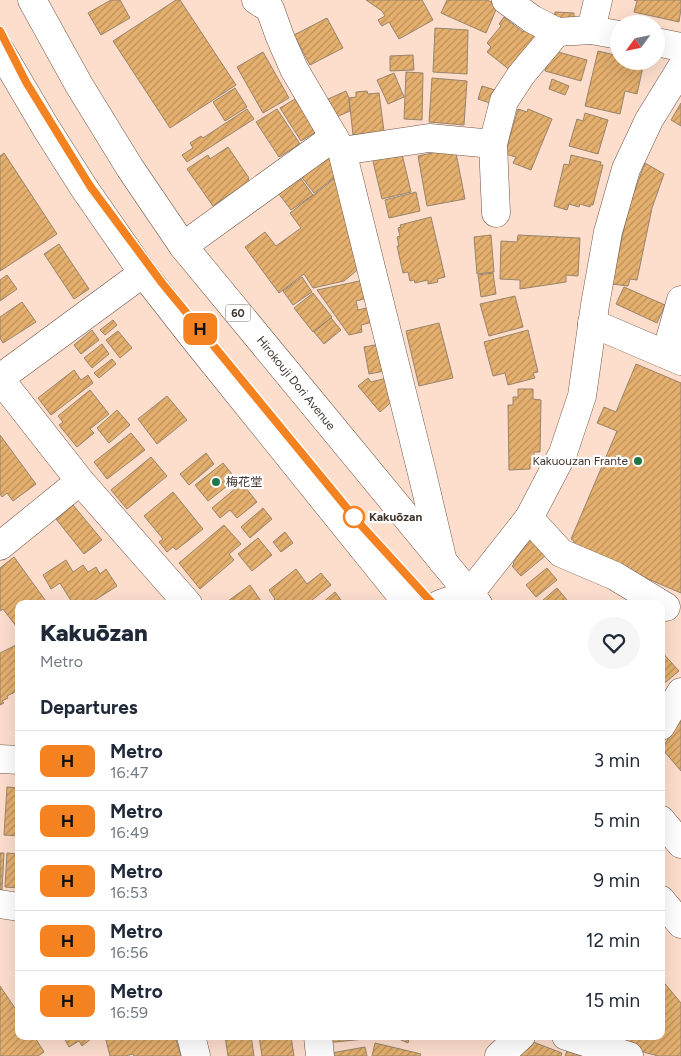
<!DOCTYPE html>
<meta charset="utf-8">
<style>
:root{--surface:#fff;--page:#f6f6f7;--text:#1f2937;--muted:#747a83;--line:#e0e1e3}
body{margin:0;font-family:Figtree,"Noto Sans JP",sans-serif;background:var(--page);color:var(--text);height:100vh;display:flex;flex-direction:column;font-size:19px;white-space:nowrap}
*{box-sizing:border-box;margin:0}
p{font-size:16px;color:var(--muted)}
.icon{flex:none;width:28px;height:28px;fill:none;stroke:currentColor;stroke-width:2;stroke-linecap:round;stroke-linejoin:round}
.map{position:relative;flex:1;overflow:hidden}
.details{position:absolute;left:15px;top:600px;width:650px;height:440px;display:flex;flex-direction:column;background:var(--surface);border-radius:10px;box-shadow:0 5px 20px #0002}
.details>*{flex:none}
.badge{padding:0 10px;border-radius:8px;font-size:18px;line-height:32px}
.needle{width:32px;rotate:237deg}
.tools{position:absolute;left:610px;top:15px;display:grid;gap:10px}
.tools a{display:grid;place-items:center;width:55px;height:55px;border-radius:50%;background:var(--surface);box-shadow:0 5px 20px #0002;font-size:25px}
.map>.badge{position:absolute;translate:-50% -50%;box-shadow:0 0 0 2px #fff}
h2{padding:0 25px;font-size:19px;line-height:45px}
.round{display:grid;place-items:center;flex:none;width:52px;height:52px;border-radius:26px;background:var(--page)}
.overview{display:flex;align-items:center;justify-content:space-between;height:85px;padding:0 25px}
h1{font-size:24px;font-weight:800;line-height:38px}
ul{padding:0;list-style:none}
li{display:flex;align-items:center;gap:15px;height:60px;padding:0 25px;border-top:1px solid var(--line)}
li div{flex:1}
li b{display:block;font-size:19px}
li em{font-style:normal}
li .badge{min-width:55px;font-weight:700;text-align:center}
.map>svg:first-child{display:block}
.building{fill:url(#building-hatch);stroke:#98846d}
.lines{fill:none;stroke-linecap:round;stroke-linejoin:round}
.minor-casing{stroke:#705648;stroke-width:29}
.major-casing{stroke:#705648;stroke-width:29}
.minor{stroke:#fff;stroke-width:28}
.major{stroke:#fff;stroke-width:28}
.line-casing{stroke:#fff;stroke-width:11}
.line{stroke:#f58220;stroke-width:8}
.poi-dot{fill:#227749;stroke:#fff;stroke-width:2}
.stop-dot{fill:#fff;stroke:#f58220;stroke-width:2.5}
.labels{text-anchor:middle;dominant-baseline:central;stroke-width:4.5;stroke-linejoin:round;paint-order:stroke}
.shield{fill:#fff;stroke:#7a726d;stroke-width:1}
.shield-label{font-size:11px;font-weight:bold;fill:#41352e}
.street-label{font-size:12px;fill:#41352e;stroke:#fff}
.poi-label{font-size:12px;fill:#41352e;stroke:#fff;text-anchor:end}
.stop-label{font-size:12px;font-weight:bold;fill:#41352e;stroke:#fff;text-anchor:start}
</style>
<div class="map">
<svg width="681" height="1056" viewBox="0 0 681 1056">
<defs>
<pattern id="building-hatch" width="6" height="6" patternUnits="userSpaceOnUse" patternTransform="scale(1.25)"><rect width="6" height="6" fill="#e5b06e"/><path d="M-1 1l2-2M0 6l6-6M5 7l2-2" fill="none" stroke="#bb905b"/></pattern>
</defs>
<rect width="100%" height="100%" fill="#fddecd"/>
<g class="building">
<polygon points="111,0 120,0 130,18 101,35 88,13"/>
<polygon points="176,0 180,0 236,85 170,128 113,41"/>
<polygon points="366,0 422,0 433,20 399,39 389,22 382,26 381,25 378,20 385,16 382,11"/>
<polygon points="447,0 487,0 498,5 486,33 441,13"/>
<polygon points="634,0 681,0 681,9 679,22 634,12 637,1"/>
<polygon points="555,12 574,13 574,21 554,19"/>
<polygon points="504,17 523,32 526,29 538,39 511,71 487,52 491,47 487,43 501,26 499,24"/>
<polygon points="327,18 343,48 310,65 294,35"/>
<polygon points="435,28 468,30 467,74 433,72"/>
<polygon points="551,50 587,60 581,81 545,71"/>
<polygon points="598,51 619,56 619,61 644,62 637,94 625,91 620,114 585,106"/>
<polygon points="263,52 289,98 263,113 237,67"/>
<polygon points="413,55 414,70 390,71 390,56"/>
<polygon points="406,72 423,73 422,120 404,119"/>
<polygon points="394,73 404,97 388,104 377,80"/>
<polygon points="432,78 467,81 464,125 429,122"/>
<polygon points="552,79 569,86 565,95 549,89"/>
<polygon points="482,86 495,90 490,103 478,99"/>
<polygon points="235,88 247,107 225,121 213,102"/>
<polygon points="346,91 349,98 350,111 334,118 326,100"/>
<polygon points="367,91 368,94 379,93 384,131 353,135 349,98 356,97 356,92"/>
<polygon points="295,99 316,132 301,141 280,108"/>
<polygon points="681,103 681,126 671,120"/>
<polygon points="247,109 254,119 187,162 182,155 193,148 190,143 201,136 203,138"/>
<polygon points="277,109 300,144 279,157 256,122"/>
<polygon points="518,109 527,112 528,109 552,119 531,170 513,163 516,157 505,154"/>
<polygon points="585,113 608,120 598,154 569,146 577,119 583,121"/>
<polygon points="228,147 249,178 248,179 249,181 213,206 187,169 208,155 210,159"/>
<polygon points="455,148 465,199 427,206 418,156"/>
<polygon points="401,150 411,192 382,199 372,157"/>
<polygon points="4,153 57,234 0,271 0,156"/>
<polygon points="327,155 334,157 338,175 314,193 300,175"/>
<polygon points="571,155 601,162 600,165 603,165 593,205 590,205 590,207 580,204 579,207 569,204 567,210 554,206 564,164 569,165"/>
<polygon points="645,163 664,174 652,208 637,280 630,279 628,286 612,284 629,206"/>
<polygon points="298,175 313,195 291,210 276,190"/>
<polygon points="338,176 361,267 344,281 313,288 304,274 279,293 245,247 265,232 276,246 301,228 290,213"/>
<polygon points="416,192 420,211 389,218 385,200"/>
<polygon points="431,217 445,277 437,279 438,282 428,284 428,280 415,283 414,280 410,281 408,272 403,273 397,246 399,246 397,237 400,236 398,228 401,227 400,225"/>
<polygon points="491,235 494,272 477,274 474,237"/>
<polygon points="518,235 580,238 578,276 566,275 566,282 520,289 520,280 500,279 501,241 517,242"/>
<polygon points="59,244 89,289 74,299 44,254"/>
<polygon points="493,273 496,294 481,297 478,275"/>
<polygon points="7,275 17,289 0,301 0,280"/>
<polygon points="302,277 312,292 293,305 283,291"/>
<polygon points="364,280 368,298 356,301 358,310 370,307 373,322 361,325 362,332 349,335 317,290"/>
<polygon points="624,287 665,305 657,323 616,304"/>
<polygon points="313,293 332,317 313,332 294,308"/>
<polygon points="515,296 523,327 489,336 480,304"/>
<polygon points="22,302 36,322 3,343 0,338 0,317"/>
<polygon points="331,318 341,330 324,344 314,332"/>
<polygon points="113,320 117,325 105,335 100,330"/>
<polygon points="439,323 453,378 419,386 406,331"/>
<polygon points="92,330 99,340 81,354 74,345"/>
<polygon points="528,330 538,372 533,373 535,378 508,385 505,373 493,376 484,342"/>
<polygon points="118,331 132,348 120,358 106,340"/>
<polygon points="102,344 109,354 92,368 84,358"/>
<polygon points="380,344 385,371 369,374 364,347"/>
<polygon points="112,359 116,364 99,378 94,373"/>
<polygon points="636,364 681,383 681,593 573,547 574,541 571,539 617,431 597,423 604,407 616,412"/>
<polygon points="74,370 81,380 88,375 93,383 51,415 38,398"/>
<polygon points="368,378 371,382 387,378 395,399 380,412 358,386"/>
<polygon points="518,389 533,389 533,399 541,400 540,452 534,452 534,464 530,464 530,469 509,470 508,405 513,405 513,397 518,397"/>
<polygon points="90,390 109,414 90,429 94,433 77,447 59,425 63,422 58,416"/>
<polygon points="167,396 187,420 157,444 138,419"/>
<polygon points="117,410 130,425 109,443 97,428"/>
<polygon points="131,433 145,450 107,479 94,462"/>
<polygon points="0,435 36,484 13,501 7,493 2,497 0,494"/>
<polygon points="206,453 214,464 189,485 180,474"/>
<polygon points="151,457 167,476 127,509 111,490"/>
<polygon points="223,463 236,479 208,501 195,485"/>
<polygon points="242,483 257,502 237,518 230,510 220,518 212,508"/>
<polygon points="173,492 203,529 176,550 173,547 167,552 159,542 163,539 144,516"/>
<polygon points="73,505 102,540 84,554 56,519"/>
<polygon points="263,508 272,519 250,538 241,527"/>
<polygon points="224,525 241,544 229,554 234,560 200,589 179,563"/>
<polygon points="285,532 293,543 281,552 273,542"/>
<polygon points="258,538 272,555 252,571 238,554"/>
<polygon points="530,539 545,556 521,576 512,566 514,564 513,563"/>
<polygon points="14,557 48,604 19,604 19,630 3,609 0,611 0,568"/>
<polygon points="66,560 73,572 83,565 88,572 96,567 100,574 106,569 117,586 89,604 73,604 60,583 51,589 43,575"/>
<polygon points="547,568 557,580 536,597 526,585"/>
<polygon points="296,569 307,584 321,573 331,585 307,604 269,604 275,599 269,590"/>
<polygon points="250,585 263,604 224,604"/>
<polygon points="557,588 567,600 563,604 544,604 542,601"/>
<polygon points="335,592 344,604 321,604"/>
<polygon points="18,644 19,690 7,696 8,698 2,701 4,703 0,705 0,653"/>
<polygon points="661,651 679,671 661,686"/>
<polygon points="681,717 681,771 664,751 663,747"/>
<polygon points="7,787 19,788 19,836 4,835"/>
<polygon points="0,853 4,853 2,890 0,889"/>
<polygon points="7,853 19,854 19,888 5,887"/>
<polygon points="661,979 681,1003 681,1056 658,1056 586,1036 661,1036"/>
<polygon points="0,986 19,1014 19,1036 34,1036 44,1052 38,1056 0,1056"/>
<polygon points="63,1036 89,1036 91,1039 82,1046 79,1041 69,1047"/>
<polygon points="105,1036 175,1036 181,1056 134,1056 133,1054 126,1056 110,1056"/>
<polygon points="225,1036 251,1036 254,1056 228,1056"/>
<polygon points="259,1036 277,1036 277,1038 291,1037 294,1056 262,1056"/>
<polygon points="326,1036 364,1036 365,1039 325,1043"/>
<polygon points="392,1036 410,1036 408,1043"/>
<polygon points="533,1042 562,1053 561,1056 520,1056"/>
<polygon points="375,1043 421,1054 420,1056 372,1056"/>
<polygon points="365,1047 367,1056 327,1056 326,1054"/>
<polygon points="567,1051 582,1056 565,1056"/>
</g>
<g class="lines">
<defs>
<g id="minor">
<polyline points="256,0 270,9 280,37 294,69 342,151 422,473 443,562"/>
<polyline points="506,0 532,19 557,32 591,30 619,35"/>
<polyline points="591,30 598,0"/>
<polyline points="656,42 681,47"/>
<polyline points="342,151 429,138 493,144"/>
<polyline points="496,213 493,144 504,101 521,75 557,32"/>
<polyline points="183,246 334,137"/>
<polyline points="592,323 681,361"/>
<polyline points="666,354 681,300"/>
<polyline points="0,378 143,273"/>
<polyline points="0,379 80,481 188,604"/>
<polyline points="529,518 561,553 615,576 666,607"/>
<polyline points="0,546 80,481"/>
<polyline points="440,604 469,594 529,518 563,453 582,396 595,305 608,232 626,169 649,120 681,68"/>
<polyline points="661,726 681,692"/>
<polyline points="0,759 19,760"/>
<polyline points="0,904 19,907"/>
<polyline points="191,1036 196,1056"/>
<polyline points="318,1036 320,1056"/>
<polyline points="566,1036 629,1056"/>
<polyline points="499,1056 521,1036"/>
</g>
<g id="major">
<polyline points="32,0 79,85 130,168 183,246 478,604"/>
<polyline points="0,50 46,128 84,188 143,273 193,337 408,604"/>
<polyline points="661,820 681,844"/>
<polyline points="661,900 681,924"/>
</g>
</defs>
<use href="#minor" class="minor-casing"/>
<use href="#major" class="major-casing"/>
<use href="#minor" class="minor"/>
<use href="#major" class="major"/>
</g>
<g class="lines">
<defs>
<polyline id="line" points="0,31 26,82 90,186 162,283 360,524 433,604"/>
</defs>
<use href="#line" class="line-casing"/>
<use href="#line" class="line"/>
</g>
<g class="poi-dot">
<circle cx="638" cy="461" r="5"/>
<circle cx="216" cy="482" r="5"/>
</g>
<circle class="stop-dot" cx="354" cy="517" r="10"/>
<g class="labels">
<rect class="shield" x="225.5" y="304.5" width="25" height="17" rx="4"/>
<g class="shield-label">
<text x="238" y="313">60</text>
</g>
<g class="street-label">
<text transform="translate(296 383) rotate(51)">Hirokouji Dori Avenue</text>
</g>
<g class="poi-label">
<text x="628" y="461">Kakuouzan Frante</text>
<text x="226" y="482" text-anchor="start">梅花堂</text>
</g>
<g class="stop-label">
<text x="369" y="517">Kakuōzan</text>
</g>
</g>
</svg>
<div class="tools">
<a><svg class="needle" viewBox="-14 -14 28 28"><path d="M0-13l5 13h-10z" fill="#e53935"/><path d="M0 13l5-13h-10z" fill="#747a83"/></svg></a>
</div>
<b class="badge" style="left:200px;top:329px;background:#f58220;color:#111">H</b>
<section class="details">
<div class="overview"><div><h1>Kakuōzan</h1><p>Metro</p></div><a class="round"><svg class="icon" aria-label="heart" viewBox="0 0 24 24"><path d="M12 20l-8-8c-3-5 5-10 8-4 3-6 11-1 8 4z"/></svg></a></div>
<h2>Departures</h2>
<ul>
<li><span class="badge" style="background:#f58220;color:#111">H</span><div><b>Metro</b><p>16:47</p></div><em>3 min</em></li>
<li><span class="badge" style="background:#f58220;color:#111">H</span><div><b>Metro</b><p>16:49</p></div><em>5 min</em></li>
<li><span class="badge" style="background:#f58220;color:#111">H</span><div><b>Metro</b><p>16:53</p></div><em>9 min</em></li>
<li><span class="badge" style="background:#f58220;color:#111">H</span><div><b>Metro</b><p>16:56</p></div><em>12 min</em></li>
<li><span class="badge" style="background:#f58220;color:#111">H</span><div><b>Metro</b><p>16:59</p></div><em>15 min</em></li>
</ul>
</section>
</div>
